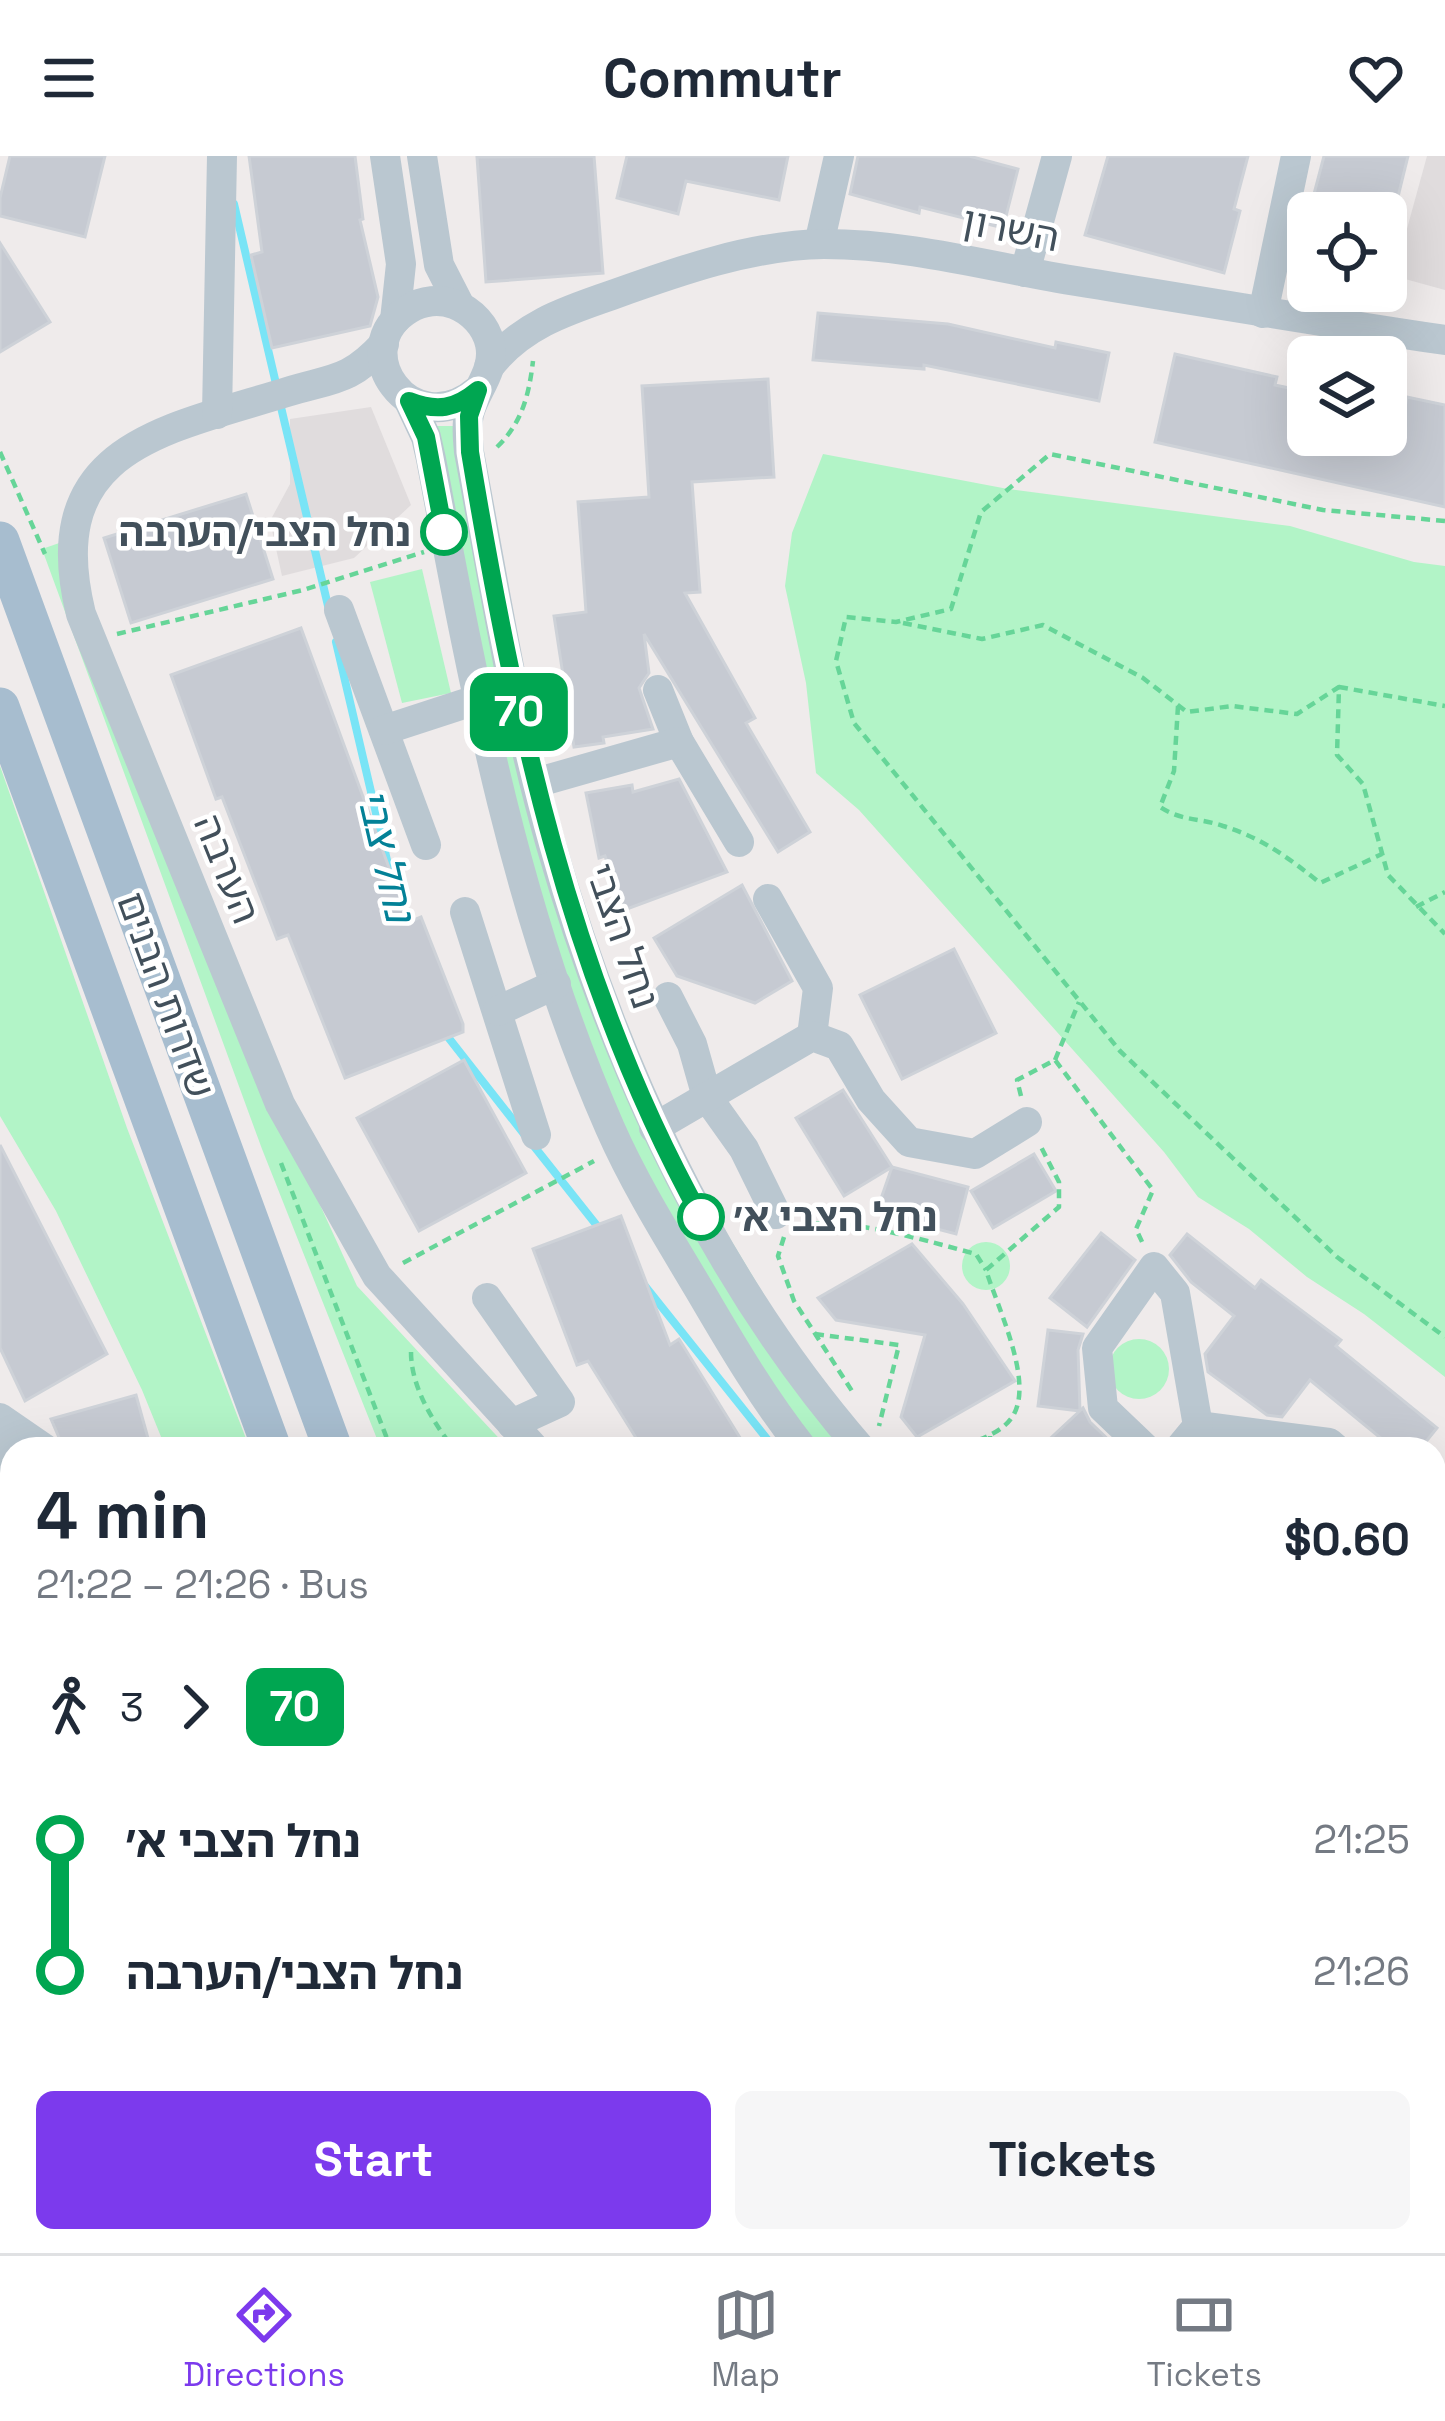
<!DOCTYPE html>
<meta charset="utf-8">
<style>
:root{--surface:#fff;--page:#f6f6f7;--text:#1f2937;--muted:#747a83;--line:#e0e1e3;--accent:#7c3aed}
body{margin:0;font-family:"Space Grotesk","Noto Sans Hebrew",sans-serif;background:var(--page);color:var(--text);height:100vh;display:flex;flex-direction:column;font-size:45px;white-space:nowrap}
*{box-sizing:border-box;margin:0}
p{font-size:39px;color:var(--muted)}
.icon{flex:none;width:66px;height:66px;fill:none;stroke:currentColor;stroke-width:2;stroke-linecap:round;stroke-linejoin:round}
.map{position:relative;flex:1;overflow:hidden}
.sheet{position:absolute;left:0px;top:1281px;width:1446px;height:816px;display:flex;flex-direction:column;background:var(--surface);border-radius:36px 36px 0 0;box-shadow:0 12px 48px #0002}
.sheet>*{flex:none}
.badge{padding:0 24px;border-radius:18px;font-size:42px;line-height:78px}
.tools{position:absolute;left:1287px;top:36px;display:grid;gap:24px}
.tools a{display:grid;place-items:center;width:120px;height:120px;border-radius:18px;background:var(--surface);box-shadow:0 12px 48px #0002;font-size:60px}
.map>.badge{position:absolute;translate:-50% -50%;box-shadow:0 0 0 6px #fff}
.legs{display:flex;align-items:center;gap:18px;height:132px;padding:0 36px;font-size:39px}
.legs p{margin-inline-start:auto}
.head{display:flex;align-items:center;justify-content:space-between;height:204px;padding:0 36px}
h1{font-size:66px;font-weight:700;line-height:90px}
.action{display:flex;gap:24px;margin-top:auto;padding:24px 36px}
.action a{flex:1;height:138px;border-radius:18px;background:var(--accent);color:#fff;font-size:48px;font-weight:700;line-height:138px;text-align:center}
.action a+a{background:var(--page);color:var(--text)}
ul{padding:0 36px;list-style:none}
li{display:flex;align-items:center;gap:42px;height:132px;font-size:45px}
li i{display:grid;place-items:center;width:18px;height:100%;margin:0 15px;background:currentColor}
li i::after{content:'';width:30px;height:30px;margin:-15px;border:9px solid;border-radius:50%;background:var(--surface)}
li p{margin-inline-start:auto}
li:first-child i{background:linear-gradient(#0000 50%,currentColor 0)}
li:last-child i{background:linear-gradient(currentColor 50%,#0000 0)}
header{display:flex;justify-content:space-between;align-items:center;height:156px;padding:0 36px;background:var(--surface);font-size:54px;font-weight:700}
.tabs{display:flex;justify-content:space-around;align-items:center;height:168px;border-top:3px solid var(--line);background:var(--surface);font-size:33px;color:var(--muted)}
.tabs a{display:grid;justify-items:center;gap:6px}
.tabs .current{color:var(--accent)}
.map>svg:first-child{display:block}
.education{fill:#e0dcdd}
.green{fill:#b2f4c7}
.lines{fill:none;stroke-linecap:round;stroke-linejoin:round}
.stream{stroke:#79e4f6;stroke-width:8}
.building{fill:#c6cad2;stroke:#ced2d8;stroke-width:3}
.path{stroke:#66d598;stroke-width:4.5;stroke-dasharray:9 6;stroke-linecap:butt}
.minor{stroke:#bac7d0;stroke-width:30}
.major{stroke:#a7bdcf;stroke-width:39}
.line-1-casing{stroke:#fff;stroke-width:27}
.line-1{stroke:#00a651;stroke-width:18}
.stop-1-dot{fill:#fff;stroke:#00a651;stroke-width:6}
.labels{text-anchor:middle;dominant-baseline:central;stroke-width:9;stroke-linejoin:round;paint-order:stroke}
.street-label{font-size:39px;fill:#42505b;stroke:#fff}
.stop-label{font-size:39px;font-weight:bold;fill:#42505b;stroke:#fff;text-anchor:end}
.water-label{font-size:42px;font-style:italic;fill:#038197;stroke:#fff}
</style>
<header><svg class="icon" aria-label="menu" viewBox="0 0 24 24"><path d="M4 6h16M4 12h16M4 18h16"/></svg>Commutr<svg class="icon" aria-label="heart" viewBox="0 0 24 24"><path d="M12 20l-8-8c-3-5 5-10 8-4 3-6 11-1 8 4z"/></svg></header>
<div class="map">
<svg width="1445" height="2097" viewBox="0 0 1445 2097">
<rect width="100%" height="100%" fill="#efebeb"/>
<g class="education">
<polygon points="1427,0 1445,0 1445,134 1394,120"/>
<polygon points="371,251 411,349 354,402 282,420 270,365 290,328 290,263"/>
</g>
<g class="green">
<polygon points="433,270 461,270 466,314 621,902 857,1293 806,1293 638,1024 533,752"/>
<polygon points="823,298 1008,333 1290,370 1414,406 1445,410 1445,1221 1364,1158 1307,1121 1249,1073 1198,1041 1164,996 859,654 816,617 806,527 785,430 792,377"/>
<polygon points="65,385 290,983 357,1130 509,1293 381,1293 262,993 42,393"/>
<polygon points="422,413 451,537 402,547 370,426"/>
<polygon points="0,610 127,972 250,1293 166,1293 142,1234 56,1055 0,960"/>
<circle cx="986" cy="1110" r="24"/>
<circle cx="1139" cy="1213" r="30"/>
<polygon points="766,2085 1005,2085 1019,2097 771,2097"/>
</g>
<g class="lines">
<g class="stream">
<polyline points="234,48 277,232"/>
<polyline points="280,247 329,454"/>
<polyline points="336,486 390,717"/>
<polyline points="444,876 524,978"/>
<polyline points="533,989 602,1076"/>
<polyline points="645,1130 775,1293"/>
</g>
</g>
<g class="building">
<polygon points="10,0 105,0 85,81 0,60 0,42"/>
<polygon points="249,0 355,0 363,63 360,64 378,141 370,170 272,192 251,99 262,96"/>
<polygon points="594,0 603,117 486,126 477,1"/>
<polygon points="627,0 788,0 779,44 686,25 678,58 617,42"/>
<polygon points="858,0 969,0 1018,13 1003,72 920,51 919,57 850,38"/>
<polygon points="1108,0 1248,0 1234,53 1240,55 1224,117 1085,79"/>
<polygon points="1324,0 1408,0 1394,57 1309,57"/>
<polygon points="0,87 50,166 0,196"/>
<polygon points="818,157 948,168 1055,192 1056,186 1109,197 1099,245 924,209 924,213 813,204"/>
<polygon points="1175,198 1277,221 1275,229 1308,236 1308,279 1386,279 1386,253 1404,257 1407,241 1445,249 1445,351 1155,286"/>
<polygon points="768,223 774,321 692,326 700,436 685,437 755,562 746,567 810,676 778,696 644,478 649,517 639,532 653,573 603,581 604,587 574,591 554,460 586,456 578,346 649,341 642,230"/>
<polygon points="246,338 273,423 131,467 104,382"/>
<polygon points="301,472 409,766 421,761 463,868 463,876 345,922 288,779 277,783 222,641 216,643 171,519"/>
<polygon points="679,623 727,716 624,754 605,700 599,702 586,637 632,629 633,636"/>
<polygon points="742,729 792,825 755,847 677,820 654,782"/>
<polygon points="954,793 996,877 902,923 860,839"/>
<polygon points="464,904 526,1017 419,1075 357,962"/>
<polygon points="843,934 892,1011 844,1040 796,962"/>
<polygon points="0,989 107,1198 25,1245 0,1192"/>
<polygon points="1034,998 1056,1035 993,1072 971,1035"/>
<polygon points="892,1011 968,1031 956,1078 876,1057"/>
<polygon points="621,1060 670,1189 679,1183 747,1293 643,1293 588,1205 577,1209 533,1093"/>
<polygon points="1101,1077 1135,1104 1087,1171 1050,1142"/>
<polygon points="1187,1078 1255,1132 1261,1124 1341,1184 1336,1190 1437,1272 1420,1293 1394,1293 1310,1224 1282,1261 1267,1259 1208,1216 1205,1198 1234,1160 1191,1126 1170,1099"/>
<polygon points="912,1088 963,1148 1015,1225 917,1281 901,1261 925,1179 836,1164 818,1142"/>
<polygon points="1048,1174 1083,1178 1078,1194 1080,1255 1038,1250"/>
<polygon points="136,1239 151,1293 64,1293 51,1263"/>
<polygon points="1083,1252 1090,1266 1118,1293 1039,1293"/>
</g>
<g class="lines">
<g class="path">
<path d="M497 291C522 267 529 239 533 205"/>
<polyline points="0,296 45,398"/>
<polyline points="1445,365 1323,354 1050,298 981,356 951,453 896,466 846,461 836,505 854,567 1120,895 1337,1101 1445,1181"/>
<polyline points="903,467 982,483 1043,469 1143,522 1187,556 1232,550 1297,558 1339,531 1337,599 1363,628 1388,719 1445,778"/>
<polyline points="117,478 303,434 424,396"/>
<polyline points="1339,531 1445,550"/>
<path d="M1178 550 1174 615 1160 651C1181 665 1200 662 1223 670 1262 682 1289 702 1320 727L1382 698"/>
<polyline points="1416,751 1445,736"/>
<polyline points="1055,904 1079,846"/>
<polyline points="1021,940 1017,924 1055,904 1153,1034 1136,1073 1144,1090"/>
<polyline points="281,1007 391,1293"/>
<path d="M801 1070C839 1058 934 1087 976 1098L986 1114"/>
<polyline points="784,1081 778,1100 794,1145 852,1235"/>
<polyline points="403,1107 594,1005"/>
<polyline points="815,1178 899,1189 879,1270"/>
<path d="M411 1196C411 1231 433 1266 454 1293"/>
<polyline points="990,1280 990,1293"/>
<path d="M950 1293C971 1286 1002 1280 1014 1258 1033 1223 997 1150 986 1114L1059 1051V1026L1040 989"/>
<polyline points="1434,1375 1445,1384"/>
<polyline points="0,1684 12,1679"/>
<polyline points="1434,1973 1445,1964"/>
<polyline points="678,2085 680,2097"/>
<polyline points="855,2085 860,2097"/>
<polyline points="949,2085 955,2097"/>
</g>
<g class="minor">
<polyline points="385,0 401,108 395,164"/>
<polyline points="422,0 439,109 460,150"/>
<polyline points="819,88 839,0"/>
<polyline points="1025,116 1057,0"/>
<polyline points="1263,157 1296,0"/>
<path d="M384 188C349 226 333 222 287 236 161 275 40 292 81 458L280 948 377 1120 535 1293"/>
<path d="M489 211C520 170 565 155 612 139 679 115 752 89 824 88 904 88 980 108 1058 122 1187 143 1316 165 1445 184"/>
<path d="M478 234C411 291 344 192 409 153 423 144 440 143 454 148 472 155 486 170 490 188 496 215 475 234 469 258 466 271 468 283 469 296 494 427 514 560 551 689 614 907 711 1120 861 1293"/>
<path d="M409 245 426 281 431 303C474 532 516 758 610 972 636 1031 671 1086 703 1140 734 1193 765 1245 803 1293"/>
<polyline points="217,258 222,0"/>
<polyline points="339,454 426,689"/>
<polyline points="658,534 679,586 739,686"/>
<polyline points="384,574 476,544"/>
<polyline points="535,627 679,586"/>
<polyline points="768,743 818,832 812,880"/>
<polyline points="465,756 536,979"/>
<polyline points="668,841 692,888 707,941 744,993 776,1058"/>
<polyline points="498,855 556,828"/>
<polyline points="654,972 812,880 839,890 871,944 909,986 975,998 1027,966"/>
<polyline points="487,1142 560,1246 512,1268"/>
<polyline points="0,1262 45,1293"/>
<polyline points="1198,1270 1329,1287 1336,1293"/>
<polyline points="0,1274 12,1308"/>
<polyline points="1146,1293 1103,1252 1097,1192 1154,1111 1175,1137 1198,1270 1179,1293"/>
<polyline points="1434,1745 1445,1751"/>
<polyline points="0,1777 12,1782"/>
<polyline points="1434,1802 1445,1807"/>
<polyline points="0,1987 12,1991"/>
<polyline points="1434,2012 1445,2019"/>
<polyline points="191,2085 213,2097"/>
<polyline points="356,2085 361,2097"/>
<polyline points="1025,2085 1039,2097"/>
<polyline points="241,2097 245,2085"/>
</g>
<g class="major">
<polyline points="0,385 333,1293"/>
<polyline points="0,551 272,1293"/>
<polyline points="561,2085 565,2097"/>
<polyline points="620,2085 623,2097"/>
</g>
</g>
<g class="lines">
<defs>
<path id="line-1" d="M444 376 426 281 409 245C437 256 455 253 478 234L469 260 470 296C514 560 570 825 701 1061"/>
</defs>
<use href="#line-1" class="line-1-casing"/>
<use href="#line-1" class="line-1"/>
</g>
<g class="stop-1-dot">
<circle cx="444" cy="376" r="21"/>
<circle cx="701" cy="1061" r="21"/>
</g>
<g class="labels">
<g class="street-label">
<text transform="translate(1011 73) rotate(11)">השרון</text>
<text transform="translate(227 713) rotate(68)">הערבה</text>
<text transform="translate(623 780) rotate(71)">נחל הצבי</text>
<text transform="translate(166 839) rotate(70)">שדרות הבנים</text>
</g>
<g class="stop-label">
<text x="411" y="376">נחל הצבי/הערבה</text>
<text x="734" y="1061" text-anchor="start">נחל הצבי א׳</text>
</g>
<g class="water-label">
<text transform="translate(386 699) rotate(77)">נחל צבי</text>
</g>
</g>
</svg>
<div class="tools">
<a><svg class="icon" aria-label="locate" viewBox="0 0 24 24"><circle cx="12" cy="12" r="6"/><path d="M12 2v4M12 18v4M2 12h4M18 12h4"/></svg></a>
<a><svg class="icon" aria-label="layers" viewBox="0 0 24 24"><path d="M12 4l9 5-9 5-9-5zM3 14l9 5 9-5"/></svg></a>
</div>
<b class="badge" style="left:519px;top:556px;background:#00a651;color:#fff">70</b>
<section class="sheet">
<div class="head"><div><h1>4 min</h1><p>21:22 – 21:26 · Bus</p></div><b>$0.60</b></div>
<div class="legs"><svg class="icon" aria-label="walk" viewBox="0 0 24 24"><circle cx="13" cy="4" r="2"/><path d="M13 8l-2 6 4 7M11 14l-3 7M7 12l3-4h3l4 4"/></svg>3<svg class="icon" aria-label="forward" viewBox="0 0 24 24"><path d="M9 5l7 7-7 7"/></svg><b class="badge" style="background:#00a651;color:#fff">70</b></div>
<ul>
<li><i style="color:#00a651"></i><b>נחל הצבי א׳</b><p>21:25</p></li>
<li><i style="color:#00a651"></i><b>נחל הצבי/הערבה</b><p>21:26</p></li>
</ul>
<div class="action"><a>Start</a><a>Tickets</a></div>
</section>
</div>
<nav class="tabs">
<a class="current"><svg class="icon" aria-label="directions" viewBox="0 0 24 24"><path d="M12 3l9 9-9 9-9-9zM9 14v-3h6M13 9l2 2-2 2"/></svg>Directions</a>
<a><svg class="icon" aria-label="map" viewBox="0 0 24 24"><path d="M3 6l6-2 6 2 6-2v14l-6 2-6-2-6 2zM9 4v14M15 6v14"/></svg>Map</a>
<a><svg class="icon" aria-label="tickets" viewBox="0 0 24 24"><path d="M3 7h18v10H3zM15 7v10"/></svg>Tickets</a>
</nav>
